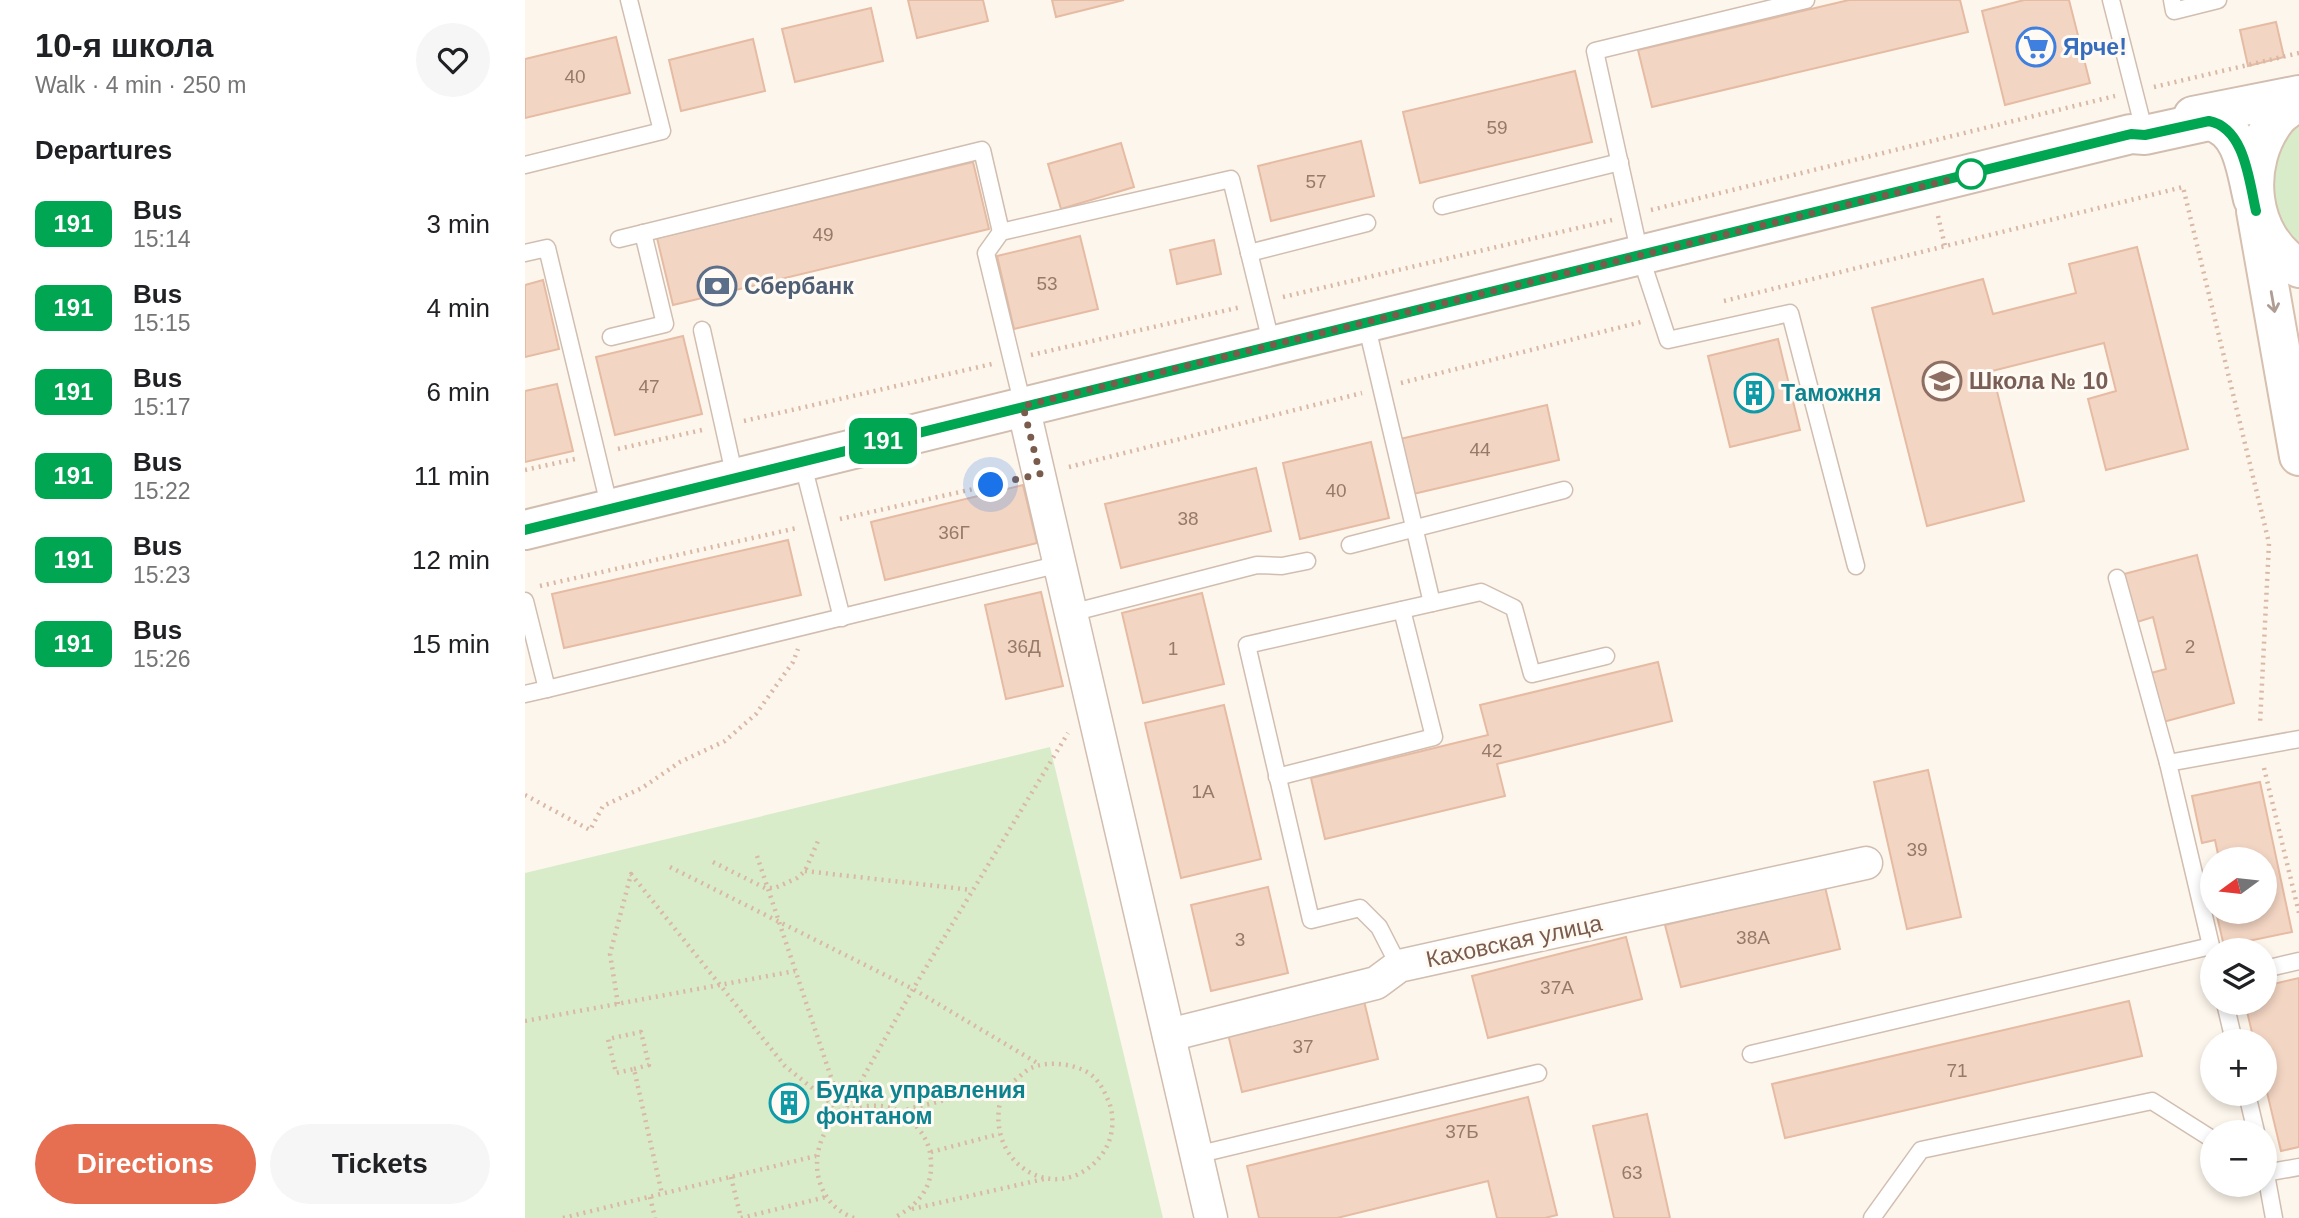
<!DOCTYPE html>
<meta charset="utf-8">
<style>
:root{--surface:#fff;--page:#f6f6f6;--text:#202124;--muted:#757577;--accent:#e76f51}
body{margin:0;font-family:Arial,sans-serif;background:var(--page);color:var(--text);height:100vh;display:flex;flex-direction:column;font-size:26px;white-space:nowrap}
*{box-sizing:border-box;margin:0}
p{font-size:23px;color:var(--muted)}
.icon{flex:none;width:38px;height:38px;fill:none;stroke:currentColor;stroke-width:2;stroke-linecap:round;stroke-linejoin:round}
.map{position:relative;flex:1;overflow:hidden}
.panel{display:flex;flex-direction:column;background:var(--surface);width:525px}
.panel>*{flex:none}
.badge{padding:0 14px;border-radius:10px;font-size:24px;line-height:46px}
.needle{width:46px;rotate:255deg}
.controls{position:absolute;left:1675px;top:847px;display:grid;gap:14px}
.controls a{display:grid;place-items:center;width:77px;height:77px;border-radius:50%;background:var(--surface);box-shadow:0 4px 10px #0003;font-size:35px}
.you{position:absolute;width:35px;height:35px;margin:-18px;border:5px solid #fff;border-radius:50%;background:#1a73e8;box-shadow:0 0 0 10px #1a73e833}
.map>.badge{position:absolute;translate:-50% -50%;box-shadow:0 0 0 4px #fff}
h2{padding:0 35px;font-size:26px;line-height:63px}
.round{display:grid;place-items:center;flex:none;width:74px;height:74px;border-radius:37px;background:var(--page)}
.summary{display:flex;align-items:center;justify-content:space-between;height:119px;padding:0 35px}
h1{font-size:33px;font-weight:800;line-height:52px}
.button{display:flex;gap:14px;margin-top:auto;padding:14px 35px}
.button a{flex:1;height:80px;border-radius:42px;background:var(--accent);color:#fff;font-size:28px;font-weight:800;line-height:80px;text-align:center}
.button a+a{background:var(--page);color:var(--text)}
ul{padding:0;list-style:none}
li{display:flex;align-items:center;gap:21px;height:84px;padding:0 35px}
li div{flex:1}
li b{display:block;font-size:26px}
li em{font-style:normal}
li .badge{min-width:77px;font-weight:700;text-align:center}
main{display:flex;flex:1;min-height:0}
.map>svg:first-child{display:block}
.green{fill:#d8ecc9}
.building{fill:#f3d5c3;stroke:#e6bba3;stroke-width:2}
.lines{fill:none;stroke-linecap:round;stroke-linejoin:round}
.service-casing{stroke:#d1beb0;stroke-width:19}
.minor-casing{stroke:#d1beb0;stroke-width:35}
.tertiary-casing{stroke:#d1beb0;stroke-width:42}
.secondary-casing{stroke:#d6c0b0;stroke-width:42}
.path{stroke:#d9b8a5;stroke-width:4.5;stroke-dasharray:2 5;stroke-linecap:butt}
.service{stroke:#fff;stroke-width:16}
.minor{stroke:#fff;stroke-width:32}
.tertiary{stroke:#fff;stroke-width:38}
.secondary{stroke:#fff;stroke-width:38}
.oneway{stroke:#af9d94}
.line-casing{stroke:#fff;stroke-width:16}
.line{stroke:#00a651;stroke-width:10}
.walk{stroke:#7a5c4d;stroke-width:7;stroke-dasharray:0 12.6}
.stop-dot{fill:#fff;stroke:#00a651;stroke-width:3.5}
.labels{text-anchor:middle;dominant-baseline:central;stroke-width:6;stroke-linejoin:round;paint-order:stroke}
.number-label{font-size:19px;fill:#987a6a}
.shop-label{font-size:23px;font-weight:bold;fill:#366cbe;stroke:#fffaf3;text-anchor:start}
.service-label{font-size:23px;font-weight:bold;fill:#4e5e75;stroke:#fffaf3;text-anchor:start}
.education-label{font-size:23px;font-weight:bold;fill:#785e54;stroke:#fffaf3;text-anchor:start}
.culture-label{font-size:23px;font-weight:bold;fill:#0d838f;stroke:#fffaf3;text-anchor:start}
.street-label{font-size:23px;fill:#7a5c4d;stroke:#fffaf3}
</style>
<main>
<section class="panel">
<div class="summary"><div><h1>10-я школа</h1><p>Walk · 4 min · 250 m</p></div><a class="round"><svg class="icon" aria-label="heart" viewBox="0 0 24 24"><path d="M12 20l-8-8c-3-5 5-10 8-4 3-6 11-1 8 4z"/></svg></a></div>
<h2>Departures</h2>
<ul>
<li><span class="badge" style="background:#00a651;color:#fff">191</span><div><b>Bus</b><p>15:14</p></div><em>3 min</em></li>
<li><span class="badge" style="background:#00a651;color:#fff">191</span><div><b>Bus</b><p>15:15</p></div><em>4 min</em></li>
<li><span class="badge" style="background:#00a651;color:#fff">191</span><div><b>Bus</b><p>15:17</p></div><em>6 min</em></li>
<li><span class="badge" style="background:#00a651;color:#fff">191</span><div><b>Bus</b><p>15:22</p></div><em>11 min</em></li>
<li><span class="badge" style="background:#00a651;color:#fff">191</span><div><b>Bus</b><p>15:23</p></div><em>12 min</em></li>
<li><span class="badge" style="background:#00a651;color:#fff">191</span><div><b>Bus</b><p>15:26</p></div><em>15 min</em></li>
</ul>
<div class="button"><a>Directions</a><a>Tickets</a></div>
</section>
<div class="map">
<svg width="1774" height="1218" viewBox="0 0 1774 1218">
<rect width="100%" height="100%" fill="#fdf6ec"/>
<g class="green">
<polygon points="1774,119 1774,255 1740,195 1748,147"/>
<polygon points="525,747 638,1218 0,1218 0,873"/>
</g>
<g class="building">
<polygon points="383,0 458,0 463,21 392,38"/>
<polygon points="527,0 599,0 531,17"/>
<polygon points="1324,0 1435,0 1443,32 1127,107 1113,50"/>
<polygon points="1499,0 1544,0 1565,83 1480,105 1457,11"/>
<polygon points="346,8 358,61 270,82 257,29"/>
<polygon points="1751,22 1759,57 1723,66 1715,30"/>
<polygon points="91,37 105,93 0,118 0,59"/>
<polygon points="228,39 240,91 156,111 144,60"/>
<polygon points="1050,71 1067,142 895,183 878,112"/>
<polygon points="836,141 849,196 746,221 733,166"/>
<polygon points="596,143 609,187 536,209 523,164"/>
<polygon points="448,162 464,229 148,305 132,238"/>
<polygon points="555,236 573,309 489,329 472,256"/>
<polygon points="689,240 696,274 652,284 645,250"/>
<polygon points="1612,247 1663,449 1581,470 1563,399 1591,391 1579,343 1467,371 1499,501 1402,526 1347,308 1458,279 1468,314 1551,293 1544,264"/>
<polygon points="18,280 34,349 0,357 0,285"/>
<polygon points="158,336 177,414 90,435 71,357"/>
<polygon points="1253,339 1275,430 1205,447 1183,356"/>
<polygon points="32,384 48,451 0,462 0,391"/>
<polygon points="1022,405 1034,460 888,494 875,439"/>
<polygon points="846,442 864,518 775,539 758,463"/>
<polygon points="731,468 746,531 596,568 580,504"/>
<polygon points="498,485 512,543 360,580 346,522"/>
<polygon points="263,540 276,595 39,648 27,594"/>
<polygon points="1672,555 1709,703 1638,722 1626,673 1641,669 1628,617 1612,622 1599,574"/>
<polygon points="516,592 538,686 481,699 460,605"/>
<polygon points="677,593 699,684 618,703 597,613"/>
<polygon points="1133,662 1147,721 972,764 980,796 800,839 786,778 963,735 955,705"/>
<polygon points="699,705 736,859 656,878 620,723"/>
<polygon points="1403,770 1436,917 1382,929 1349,782"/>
<polygon points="1735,782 1767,932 1699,946 1691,912 1740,912 1740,859 1694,859 1690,840 1677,843 1667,796"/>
<polygon points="743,887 763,973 686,991 666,905"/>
<polygon points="1300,887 1315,949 1156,987 1140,925"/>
<polygon points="1101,937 1117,999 963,1038 947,976"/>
<polygon points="1774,978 1774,1147 1756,1151 1740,1084 1740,1041 1729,1041 1720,1003 1740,1003 1740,986"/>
<polygon points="839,1001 853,1059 717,1092 703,1034"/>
<polygon points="1604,1001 1617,1056 1260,1138 1247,1084"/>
<polygon points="264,1092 275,1100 265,1114 253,1105"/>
<polygon points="1003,1097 1032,1215 1020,1218 972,1218 963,1181 812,1218 734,1218 722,1166"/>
<polygon points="1122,1114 1145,1218 1089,1218 1068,1126"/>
</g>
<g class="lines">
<defs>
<g id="service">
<polyline points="1281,0 1070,51 1115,255 1143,340 1265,313 1331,566"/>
<polyline points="1586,0 1618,126"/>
<polyline points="1647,0 1649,11 1693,0"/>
<polyline points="0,165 137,131 104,0"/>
<polyline points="917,206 1095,162"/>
<polyline points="94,239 457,150 476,232"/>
<polyline points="0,253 22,248 85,509"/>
<polyline points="724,253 842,223"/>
<polyline points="841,323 907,603"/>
<polyline points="177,330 210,478"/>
<polyline points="86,337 140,324 118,233"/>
<polyline points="498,406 461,253 476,232 706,179 747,346"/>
<polyline points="277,461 317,618"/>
<polyline points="825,545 1039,490"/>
<polyline points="1592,578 1643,763"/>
<polyline points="0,601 22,689 0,694"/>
<polyline points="546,613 732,565 757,566 782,561"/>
<polyline points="22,689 535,564"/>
<polyline points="752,777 909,737 877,610"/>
<polyline points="1687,950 1643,763 1774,739"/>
<polyline points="874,966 854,927 835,908 786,920 722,645 956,592 989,608 1007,674 1081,656"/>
<polyline points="1740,969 1774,961"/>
<polyline points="1700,1003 1709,1041"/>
<polyline points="1226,1054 1686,946"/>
<polyline points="1722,1094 1731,1132"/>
<polyline points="671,1155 1013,1073"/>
<polyline points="1740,1169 1749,1218"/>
<polyline points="1740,1173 1774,1167"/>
<polyline points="1347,1218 1396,1150 1627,1101 1687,1139"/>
</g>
<g id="minor">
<polyline points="498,406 686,1218"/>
<polyline points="644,1035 851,983 874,966 1341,863"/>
</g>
<g id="tertiary">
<polyline points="1668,116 1774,95"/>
<path d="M0 530 1606 134 1620 135 1684 121C1718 128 1721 171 1728 199"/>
</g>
<g id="secondary">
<path d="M1774 101C1767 106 1758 111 1752 118 1716 163 1722 237 1774 268"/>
<polyline points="1731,211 1774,456"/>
</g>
</defs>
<use href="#service" class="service-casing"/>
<use href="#minor" class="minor-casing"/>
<use href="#tertiary" class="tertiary-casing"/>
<use href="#secondary" class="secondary-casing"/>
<g class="path">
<polyline points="1629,87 1774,53"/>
<polyline points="1126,210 1590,96"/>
<polyline points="1413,216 1420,246"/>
<polyline points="758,297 1087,220"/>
<polyline points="1199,301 1658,187 1744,543 1735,724"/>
<polyline points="506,355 716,307"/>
<polyline points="876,383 1116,322"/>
<polyline points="219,421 467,364"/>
<polyline points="93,449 177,430"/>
<polyline points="544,467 837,393"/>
<polyline points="0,470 50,459"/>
<polyline points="315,519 484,481"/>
<polyline points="15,586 272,528"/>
<polyline points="1739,768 1774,913"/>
<polyline points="0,795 65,830 78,806 117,788 155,762 200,741 231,714 268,662 273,649"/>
<polyline points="232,856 318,1113"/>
<polyline points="188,862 240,888 250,888 272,878 280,871 293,841"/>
<polyline points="145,867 388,989 514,1064"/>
<polyline points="280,871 447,890"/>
<polyline points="93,1004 85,954 106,874 260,1066 318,1113"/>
<polyline points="0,1021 270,971"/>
<polyline points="109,1069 124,1065 116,1032 83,1039 91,1073 109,1069 137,1194"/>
<path d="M375 1111C401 1105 427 1098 453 1092 463 1089 475 1088 484 1084 492 1080 498 1072 506 1068 522 1061 546 1063 562 1072 574 1079 579 1091 584 1102 590 1118 588 1139 578 1153 540 1206 466 1172 474 1108 475 1100 481 1091 485 1084"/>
<polyline points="318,1113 388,989 543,733"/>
<polyline points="406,1152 474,1134"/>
<polyline points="206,1177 216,1218"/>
<polyline points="125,1197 130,1218"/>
<polyline points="387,1209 519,1179"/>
<polyline points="38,1218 291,1156"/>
<polyline points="216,1218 301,1197"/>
<path d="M329 1218C273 1198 283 1110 343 1106 359 1105 371 1107 383 1118 397 1131 406 1143 406 1164 407 1190 391 1206 369 1218"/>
</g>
<use href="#service" class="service"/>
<use href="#minor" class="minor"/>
<use href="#tertiary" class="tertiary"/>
<use href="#secondary" class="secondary"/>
</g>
<defs><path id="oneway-shaft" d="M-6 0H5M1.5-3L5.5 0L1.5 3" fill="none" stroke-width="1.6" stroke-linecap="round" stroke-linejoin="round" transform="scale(1.75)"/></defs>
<use class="oneway" href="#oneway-shaft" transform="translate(1748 302) rotate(80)"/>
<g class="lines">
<defs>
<path id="line" d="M0 530 1606 134 1620 135 1684 121C1720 128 1724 181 1731 211"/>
</defs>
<use href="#line" class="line-casing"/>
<use href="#line" class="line"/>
<polyline class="walk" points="466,485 515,474 498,406 1456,172 1446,174"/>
</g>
<defs>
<symbol id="supermarket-ring" viewBox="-11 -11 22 22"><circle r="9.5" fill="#fffaf3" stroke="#3f7fe0" stroke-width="1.5"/><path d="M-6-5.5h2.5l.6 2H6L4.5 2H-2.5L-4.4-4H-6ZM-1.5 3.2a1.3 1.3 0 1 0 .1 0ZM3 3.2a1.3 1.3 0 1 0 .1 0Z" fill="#3f7fe0"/></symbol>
<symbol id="bank-ring" viewBox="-11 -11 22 22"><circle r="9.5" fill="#fffaf3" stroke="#5c6f8a" stroke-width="1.5"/><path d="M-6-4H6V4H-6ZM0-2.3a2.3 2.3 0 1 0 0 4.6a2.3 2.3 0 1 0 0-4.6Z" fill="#5c6f8a"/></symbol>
<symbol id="school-ring" viewBox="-11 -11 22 22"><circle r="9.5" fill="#fffaf3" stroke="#8d6e63" stroke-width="1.5"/><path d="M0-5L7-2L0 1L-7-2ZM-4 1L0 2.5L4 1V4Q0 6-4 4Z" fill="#8d6e63"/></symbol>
<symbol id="building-ring" viewBox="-11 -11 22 22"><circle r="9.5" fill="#fffaf3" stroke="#0f9aa8" stroke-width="1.5"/><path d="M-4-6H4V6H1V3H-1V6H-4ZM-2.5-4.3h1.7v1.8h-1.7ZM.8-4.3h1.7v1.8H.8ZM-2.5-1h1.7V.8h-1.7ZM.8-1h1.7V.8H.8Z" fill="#0f9aa8"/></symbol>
</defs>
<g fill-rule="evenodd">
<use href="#supermarket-ring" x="1489" y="25" width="44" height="44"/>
<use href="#bank-ring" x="170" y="264" width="44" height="44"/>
<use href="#school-ring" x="1395" y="359" width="44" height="44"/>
<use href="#building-ring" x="1207" y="371" width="44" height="44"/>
<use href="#building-ring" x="242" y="1081" width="44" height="44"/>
</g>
<circle class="stop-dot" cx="1446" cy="174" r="14"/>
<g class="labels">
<g class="number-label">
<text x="50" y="76">40</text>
<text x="972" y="127">59</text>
<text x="791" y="181">57</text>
<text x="298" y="234">49</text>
<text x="522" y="283">53</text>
<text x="124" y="386">47</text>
<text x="955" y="449">44</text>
<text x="811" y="490">40</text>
<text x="663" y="518">38</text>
<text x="429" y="532">36Г</text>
<text x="499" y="646">36Д</text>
<text x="1665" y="646">2</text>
<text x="648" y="648">1</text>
<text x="967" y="750">42</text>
<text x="678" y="791">1А</text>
<text x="1392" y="849">39</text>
<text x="1228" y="937">38А</text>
<text x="715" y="939">3</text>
<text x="1032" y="987">37А</text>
<text x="778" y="1046">37</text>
<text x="1432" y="1070">71</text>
<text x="937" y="1131">37Б</text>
<text x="1107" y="1172">63</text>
</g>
<g class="shop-label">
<text x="1538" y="47">Ярче!</text>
</g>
<g class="service-label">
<text x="219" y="286">Сбербанк</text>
</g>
<g class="education-label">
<text x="1444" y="381">Школа № 10</text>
</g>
<g class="culture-label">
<text x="1256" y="393">Таможня</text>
<text x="291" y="1090">Будка управления<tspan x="291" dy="26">фонтаном</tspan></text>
</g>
<g class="street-label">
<text transform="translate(989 941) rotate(-12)">Каховская улица</text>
</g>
</g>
</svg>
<div class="controls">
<a><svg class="needle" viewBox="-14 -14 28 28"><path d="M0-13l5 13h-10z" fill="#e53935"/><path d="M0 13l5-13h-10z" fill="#757577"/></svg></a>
<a><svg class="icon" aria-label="layers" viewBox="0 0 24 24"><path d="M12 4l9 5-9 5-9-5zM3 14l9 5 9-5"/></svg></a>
<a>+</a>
<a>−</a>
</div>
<div class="you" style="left:466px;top:485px"></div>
<b class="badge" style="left:358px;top:441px;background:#00a651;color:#fff">191</b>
</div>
</main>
